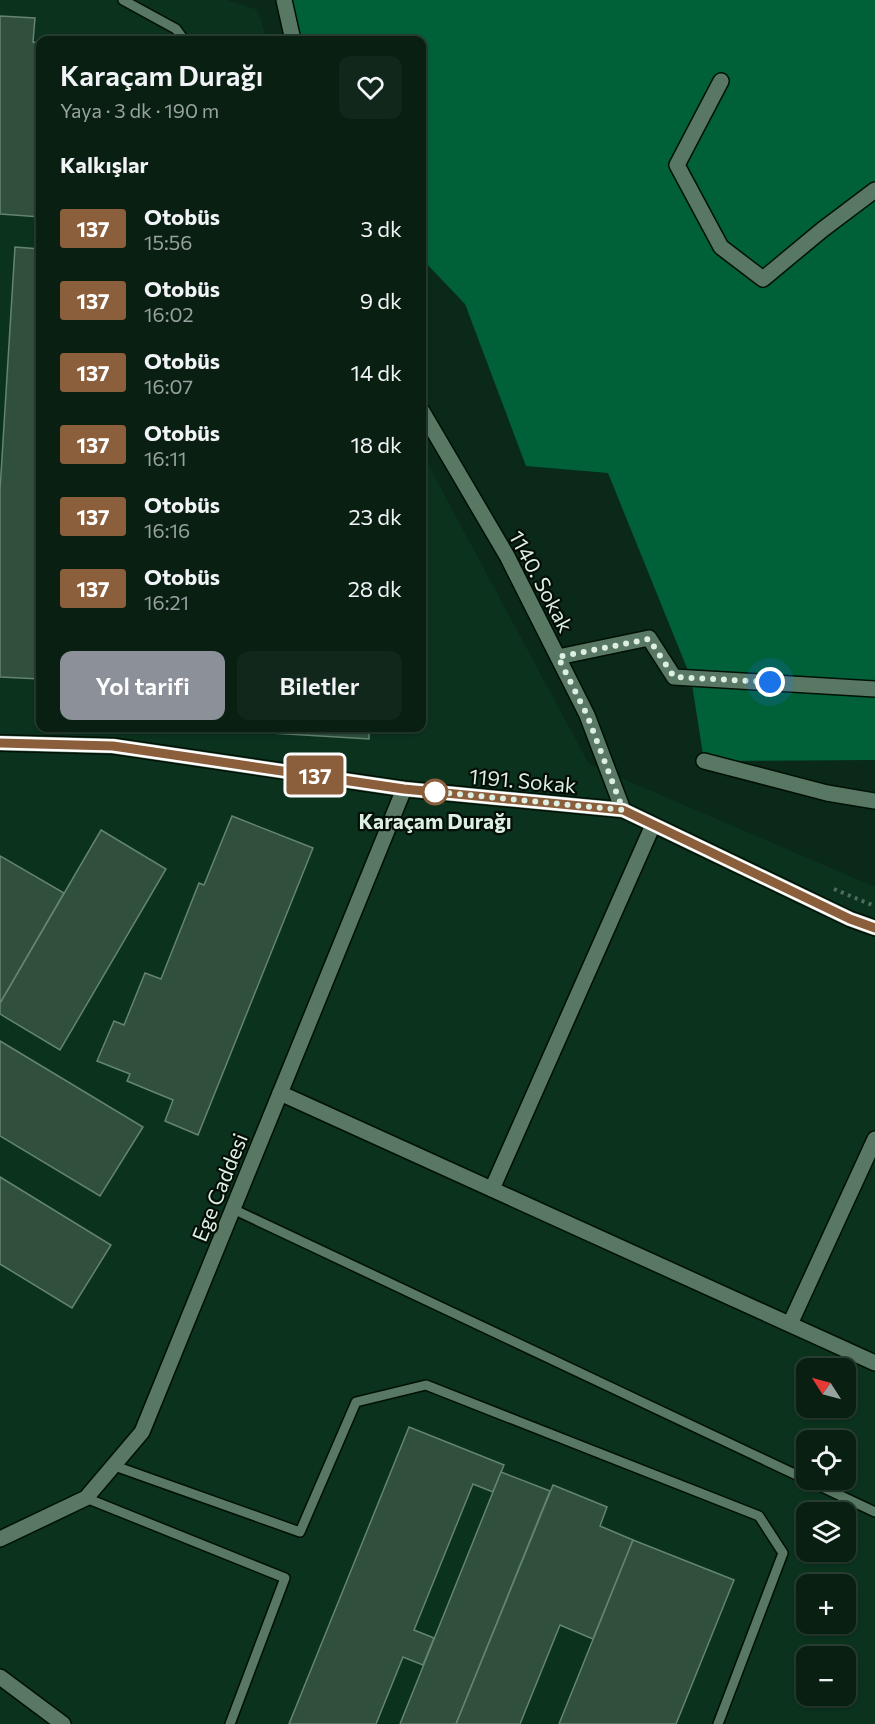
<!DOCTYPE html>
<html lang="tr">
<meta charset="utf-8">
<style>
:root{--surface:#081f12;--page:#11271b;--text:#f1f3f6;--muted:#98a29f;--line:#293d32;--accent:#8c9099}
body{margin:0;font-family:Commissioner,sans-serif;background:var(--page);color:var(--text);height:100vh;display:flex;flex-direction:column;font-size:22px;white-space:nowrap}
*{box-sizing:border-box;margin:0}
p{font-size:20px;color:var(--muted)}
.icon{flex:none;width:33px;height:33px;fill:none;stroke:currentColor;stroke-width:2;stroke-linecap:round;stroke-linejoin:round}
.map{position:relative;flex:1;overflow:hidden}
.side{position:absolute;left:36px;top:36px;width:390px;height:696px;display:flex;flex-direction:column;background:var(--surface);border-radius:12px;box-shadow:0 2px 4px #0004,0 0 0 2px var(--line)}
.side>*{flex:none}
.badge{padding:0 12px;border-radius:4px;font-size:21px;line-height:39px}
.needle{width:39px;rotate:306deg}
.controls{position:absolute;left:796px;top:1358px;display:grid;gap:12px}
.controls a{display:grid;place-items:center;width:60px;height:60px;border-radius:12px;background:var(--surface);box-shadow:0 2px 4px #0004,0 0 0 2px var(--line);font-size:30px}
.you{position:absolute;width:30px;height:30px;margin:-15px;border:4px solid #fff;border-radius:50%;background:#1a73e8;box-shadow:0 0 0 9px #1a73e833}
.map>.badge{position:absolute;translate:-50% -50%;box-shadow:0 0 0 3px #fff}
h2{padding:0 24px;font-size:22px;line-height:54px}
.round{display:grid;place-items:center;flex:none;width:63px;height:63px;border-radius:12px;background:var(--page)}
.headline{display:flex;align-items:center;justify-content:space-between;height:102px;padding:0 24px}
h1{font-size:28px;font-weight:600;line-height:45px}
.primary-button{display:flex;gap:12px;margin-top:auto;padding:12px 24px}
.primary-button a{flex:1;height:69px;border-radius:12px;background:var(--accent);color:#fff;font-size:24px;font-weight:600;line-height:69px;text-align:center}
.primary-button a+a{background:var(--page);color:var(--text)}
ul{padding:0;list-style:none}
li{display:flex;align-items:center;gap:18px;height:72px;padding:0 24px}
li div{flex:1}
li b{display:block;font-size:22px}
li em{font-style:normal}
li .badge{min-width:66px;font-weight:700;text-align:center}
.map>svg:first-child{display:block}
.built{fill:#0a321d;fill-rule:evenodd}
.forest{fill:#006038}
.building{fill:#304f3d;stroke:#648470;stroke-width:1.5}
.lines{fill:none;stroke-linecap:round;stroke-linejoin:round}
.service-casing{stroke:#001005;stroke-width:12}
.minor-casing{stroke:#001005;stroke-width:18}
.tertiary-casing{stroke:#001005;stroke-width:18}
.path{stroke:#516b5c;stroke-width:4;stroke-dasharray:3 4.5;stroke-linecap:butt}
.service{stroke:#587864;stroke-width:9}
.minor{stroke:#587864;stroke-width:15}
.tertiary{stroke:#587864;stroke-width:15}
.line-casing{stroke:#fff;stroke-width:14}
.line{stroke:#8b5e3c;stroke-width:9}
.walk{stroke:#ddefe3;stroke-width:6;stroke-dasharray:0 10.8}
.stop-dot{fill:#fff;stroke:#8b5e3c;stroke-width:3}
.labels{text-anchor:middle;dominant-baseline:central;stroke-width:4.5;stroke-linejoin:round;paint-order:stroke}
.street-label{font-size:21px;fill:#ddefe3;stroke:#040e07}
.stop-label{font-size:21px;font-weight:bold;fill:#ddefe3;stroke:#040e07}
</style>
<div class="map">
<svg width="875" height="1724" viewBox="0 0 875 1724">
<rect width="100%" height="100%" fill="#0a2918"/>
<path class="built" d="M0 0H227L258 10 267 40H40V728H422V453L589 764 875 887V1724H0ZM807 1368H846V1407H807ZM807 1440H846V1479H807ZM807 1512H846V1551H807ZM807 1584H846V1623H807ZM807 1656H846V1695H807Z"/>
<polygon class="forest" points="283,0 875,0 875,760 704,761 691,678 608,473 526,466 465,304 422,259 422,40 292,40"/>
<g class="building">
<polygon points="0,16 35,18 33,42 40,43 40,217 0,214"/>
<polygon points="15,247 40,249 40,679 0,677 0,490"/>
<polygon points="422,579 427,580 422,654"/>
<polygon points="253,728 369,728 369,739 252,732"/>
<polygon points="232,816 313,848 198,1135 165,1121 173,1100 127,1081 130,1074 97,1061 114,1021 124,1025 145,973 161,979 199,883 204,885"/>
<polygon points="101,830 166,869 60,1050 0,1014 0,1003"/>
<polygon points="0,856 64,893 0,1003"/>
<polygon points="0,1041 143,1127 100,1196 0,1136"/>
<polygon points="0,1177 111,1245 72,1308 0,1264"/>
<polygon points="409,1427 504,1465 493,1492 473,1484 414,1630 434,1638 423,1665 403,1657 376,1724 289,1724"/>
<polygon points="501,1472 550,1491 456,1724 400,1724"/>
<polygon points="553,1485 607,1507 600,1526 633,1540 593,1639 560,1625 520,1724 456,1724"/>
<polygon points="633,1540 734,1580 676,1724 559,1724"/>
</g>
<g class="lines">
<defs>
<g id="service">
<polyline points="123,0 176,29 184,40"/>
<polyline points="233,1209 875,1512"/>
<polyline points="112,1465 300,1532 356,1402 426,1385 759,1516 783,1553 718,1724"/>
<polyline points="86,1498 285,1578 230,1724"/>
</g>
<g id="minor">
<polyline points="284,0 293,40"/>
<polyline points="721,81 677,165 721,247 763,279 822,230 875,190"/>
<polyline points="422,411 507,556 587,715 623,810"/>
<polyline points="558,657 649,638 674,677 875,689"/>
<polyline points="704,761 827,793 875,801"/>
<polyline points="280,1093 875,1363"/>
<polyline points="492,1189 653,825"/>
<polyline points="790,1324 875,1139"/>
<polyline points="0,1677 63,1724"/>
</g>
<g id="tertiary">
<polyline points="0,743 113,746 404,789 623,810 850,919 875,928"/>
<polyline points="0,1539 86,1498 142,1432 404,789"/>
</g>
</defs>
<use href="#service" class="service-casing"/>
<use href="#minor" class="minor-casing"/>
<use href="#tertiary" class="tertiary-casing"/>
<polyline class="path" points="834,889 872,905"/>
<use href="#service" class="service"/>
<use href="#minor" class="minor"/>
<use href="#tertiary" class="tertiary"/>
</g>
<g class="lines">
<defs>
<polyline id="line" points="0,743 113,746 404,789 623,810 850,919 875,928"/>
</defs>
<use href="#line" class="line-casing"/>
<use href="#line" class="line"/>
<polyline class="walk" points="435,792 426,791 623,810 587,715 558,657 649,639 674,677 770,682"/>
</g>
<circle class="stop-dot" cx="435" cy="792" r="12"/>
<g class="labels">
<g class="street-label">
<text transform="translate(542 581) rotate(62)">1140. Sokak</text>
<text transform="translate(523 780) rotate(5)">1191. Sokak</text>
<text transform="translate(219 1187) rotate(-68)">Ege Caddesi</text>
</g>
<g class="stop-label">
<text x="435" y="820">Karaçam Durağı</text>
</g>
</g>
</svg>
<div class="controls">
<a><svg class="needle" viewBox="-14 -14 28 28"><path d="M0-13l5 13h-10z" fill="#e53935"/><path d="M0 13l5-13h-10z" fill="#98a29f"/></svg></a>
<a><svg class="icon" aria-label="locate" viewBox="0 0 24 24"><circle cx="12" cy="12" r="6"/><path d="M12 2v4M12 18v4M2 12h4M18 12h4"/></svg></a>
<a><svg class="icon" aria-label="layers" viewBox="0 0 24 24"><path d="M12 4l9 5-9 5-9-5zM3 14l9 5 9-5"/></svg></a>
<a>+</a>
<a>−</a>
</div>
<div class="you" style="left:770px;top:682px"></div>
<b class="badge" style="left:315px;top:775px;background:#8b5e3c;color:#fff">137</b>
<section class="side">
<div class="headline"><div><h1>Karaçam Durağı</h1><p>Yaya · 3 dk · 190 m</p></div><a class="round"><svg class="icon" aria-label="heart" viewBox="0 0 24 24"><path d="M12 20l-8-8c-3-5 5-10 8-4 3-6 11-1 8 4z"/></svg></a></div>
<h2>Kalkışlar</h2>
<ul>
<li><span class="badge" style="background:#8b5e3c;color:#fff">137</span><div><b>Otobüs</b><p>15:56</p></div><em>3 dk</em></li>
<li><span class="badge" style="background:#8b5e3c;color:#fff">137</span><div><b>Otobüs</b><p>16:02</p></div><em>9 dk</em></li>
<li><span class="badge" style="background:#8b5e3c;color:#fff">137</span><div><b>Otobüs</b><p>16:07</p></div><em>14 dk</em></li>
<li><span class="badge" style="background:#8b5e3c;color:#fff">137</span><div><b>Otobüs</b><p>16:11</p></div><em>18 dk</em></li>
<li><span class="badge" style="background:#8b5e3c;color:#fff">137</span><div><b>Otobüs</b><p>16:16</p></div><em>23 dk</em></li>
<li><span class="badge" style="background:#8b5e3c;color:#fff">137</span><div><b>Otobüs</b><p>16:21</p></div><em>28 dk</em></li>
</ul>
<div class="primary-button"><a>Yol tarifi</a><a>Biletler</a></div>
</section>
</div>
